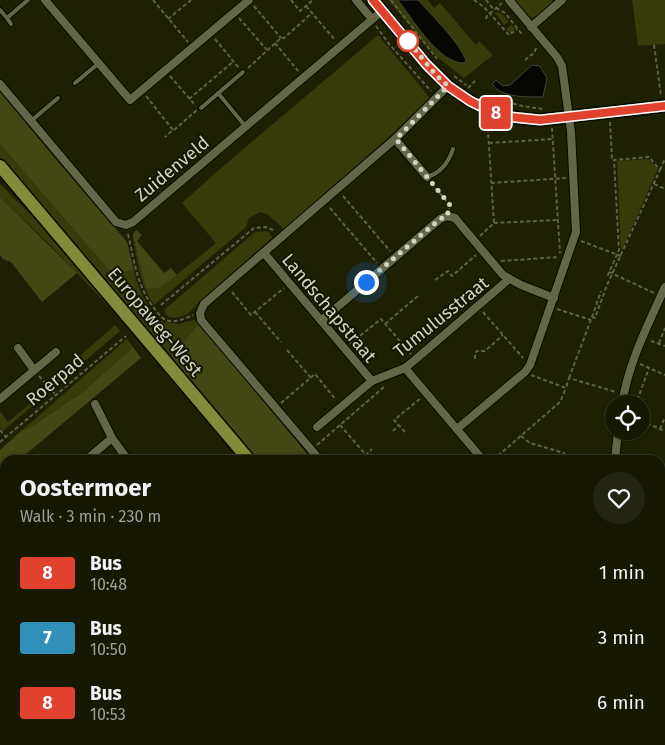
<!DOCTYPE html>
<meta charset="utf-8">
<style>
:root{--surface:#161802;--page:#232511;--text:#f1f3f6;--muted:#9ea099;--line:#353724}
body{margin:0;font-family:"Fira Sans",sans-serif;background:var(--page);color:var(--text);height:100vh;display:flex;flex-direction:column;font-size:19px;white-space:nowrap}
*{box-sizing:border-box;margin:0}
p{font-size:16px;color:var(--muted)}
.icon{flex:none;width:28px;height:28px;fill:none;stroke:currentColor;stroke-width:2;stroke-linecap:round;stroke-linejoin:round}
.map{position:relative;flex:1;overflow:hidden}
.panel{position:absolute;left:0px;top:455px;width:665px;height:290px;display:flex;flex-direction:column;background:var(--surface);border-radius:15px 15px 0 0;box-shadow:0 1px 4px #0004,0 0 0 1px var(--line)}
.panel>*{flex:none}
.badge{padding:0 10px;border-radius:4px;font-size:18px;line-height:32px}
.controls{position:absolute;left:605px;top:395px;display:grid;gap:10px}
.controls a{display:grid;place-items:center;width:45px;height:45px;border-radius:50%;background:var(--surface);box-shadow:0 1px 4px #0004,0 0 0 1px var(--line);font-size:25px}
.you{position:absolute;width:25px;height:25px;margin:-12px;border:4px solid #fff;border-radius:50%;background:#1a73e8;box-shadow:0 0 0 8px #1a73e833}
.map>.badge{position:absolute;translate:-50% -50%;box-shadow:0 0 0 2px #fff}
.round{display:grid;place-items:center;flex:none;width:52px;height:52px;border-radius:26px;background:var(--page)}
.head{display:flex;align-items:center;justify-content:space-between;height:85px;padding:0 20px}
h1{font-size:24px;font-weight:700;line-height:38px}
ul{padding:0;list-style:none}
li{display:flex;align-items:center;gap:15px;height:65px;padding:0 20px}
li div{flex:1}
li b{display:block;font-size:19px}
li em{font-style:normal}
li .badge{min-width:55px;font-weight:700;text-align:center}
.map>svg:first-child{display:block}
.green{fill:#363b09}
.forest{fill:#424713}
.water{fill:#060700;stroke:#43453a}
.lines{fill:none;stroke-linecap:round;stroke-linejoin:round}
.lane-casing{stroke:#080900;stroke-width:6}
.street-casing{stroke:#080900;stroke-width:10}
.secondary-casing{stroke:#080900;stroke-width:14}
.primary-casing{stroke:#080900;stroke-width:15}
.path{stroke:#5e6148;stroke-width:2;stroke-dasharray:4 2.5;stroke-linecap:butt}
.lane{stroke:#626747;stroke-width:4}
.street{stroke:#626747;stroke-width:8}
.secondary{stroke:#727941;stroke-width:11}
.primary{stroke:#828b3a;stroke-width:12}
.line-casing{stroke:#fff;stroke-width:11}
.line{stroke:#e0422e;stroke-width:8}
.walk{stroke:#d2d5c3;stroke-width:5;stroke-dasharray:0 9}
.stop-dot{fill:#fff;stroke:#e0422e;stroke-width:2.5}
.labels{text-anchor:middle;dominant-baseline:central;stroke-width:4;stroke-linejoin:round;paint-order:stroke}
.street-label{font-size:18px;fill:#d2d5c3;stroke:#141700}
</style>
<div class="map">
<svg width="665" height="745" viewBox="0 0 665 745">
<rect width="100%" height="100%" fill="#1d2003"/>
<g class="green">
<polygon points="388,0 398,0 430,42 466,60 454,43 418,0 428,0 434,8 440,3 476,45 479,41 493,55 464,78 436,56"/>
<path d="M514 0H552L555 3 536 19C526 19 520 7 514 0Z"/>
<polygon points="632,0 665,0 665,44 638,46"/>
<polygon points="497,12 502,14 515,29 510,33 506,29 511,25 508,22 504,25 495,13"/>
<path d="M378 35 430 98 389 137 284 229 267 214 260 212 249 218 246 227 154 305C140 285 137 261 133 237L146 288H160L215 244V242L182 203 221 168Z"/>
<path d="M0 144 113 275 134 270C138 291 147 307 162 322L178 324 194 320 199 324 171 356 0 159Z"/>
<polygon points="648,159 658,169 621,252 617,161"/>
<polygon points="0,184 36,220 119,317 46,241 0,197"/>
<path d="M267 231 270 233 272 238 198 303C191 313 181 320 168 317L164 310 255 232Z"/>
<polygon points="115,325 120,331 3,431 0,427 0,411 8,422 48,389 81,355"/>
<polygon points="127,339 133,347 84,391 31,427 21,431"/>
</g>
<g class="forest">
<polygon points="0,92 59,163 127,242 134,270 113,275 0,144"/>
<polygon points="0,197 77,273 42,302 11,262 3,259 0,255"/>
<polygon points="136,230 142,235 137,241 164,273 171,268 177,275 160,288 146,288 133,237 133,234"/>
<polygon points="199,324 299,444 312,460 259,460 171,356"/>
<polygon points="133,347 141,358 19,460 5,460 5,472 0,476 0,450 21,431 31,427 84,391"/>
<polygon points="444,740 471,740 475,745 449,745"/>
<polygon points="505,740 548,740 552,745 510,745"/>
</g>
<g class="water">
<path d="M398 0H418C433 17 457 39 466 60L464 63C439 64 412 18 398 0Z"/>
<path d="M532 65 540 66 547 78 543 97C528 97 501 98 492 84L496 80 503 86 510 85Z"/>
</g>
<g class="lines">
<defs>
<g id="lane">
<polyline points="0,10 7,18"/>
<polyline points="11,24 7,18 28,0"/>
<polyline points="75,83 99,63"/>
<polyline points="218,93 246,127"/>
<polyline points="201,108 243,72"/>
<polyline points="31,121 58,98"/>
<path d="M427 177C441 173 449 161 453 149"/>
<polyline points="660,504 665,492"/>
</g>
<g id="street">
<polyline points="45,0 130,100 249,0"/>
<polyline points="356,0 372,19"/>
<polyline points="531,27 562,0"/>
<polyline points="0,84 116,222 126,225 133,222 382,11"/>
<polyline points="395,139 427,177"/>
<polyline points="264,253 372,381"/>
<polyline points="321,321 440,219 447,216 455,218 503,275 521,285 554,298"/>
<polyline points="18,348 34,370"/>
<polyline points="405,368 483,460"/>
<polyline points="0,399 56,352"/>
<polyline points="95,404 112,438 128,460"/>
<path d="M622 404C629 361 648 325 665 287"/>
<polyline points="317,427 372,381 405,368 416,359 509,279"/>
<polyline points="457,429 525,372 530,365 576,232 571,132 562,66 557,57 509,0"/>
<polyline points="86,460 112,438"/>
<polyline points="320,460 201,320 200,313 204,304 395,139 448,86"/>
<polyline points="615,460 618,431"/>
<polyline points="4,485 5,485"/>
<polyline points="660,549 665,537"/>
<polyline points="0,613 5,619"/>
<polyline points="660,657 664,646"/>
<polyline points="660,724 665,729"/>
<polyline points="167,740 171,745"/>
<polyline points="557,740 561,745"/>
<polyline points="80,745 85,740"/>
<polyline points="268,745 274,740"/>
</g>
<polyline id="secondary" points="373,0 426,64 448,86 470,101 492,111 511,117 540,120 665,106"/>
<g id="primary">
<polyline points="0,166 249,460"/>
<polyline points="483,740 487,745"/>
<polyline points="496,740 501,745"/>
</g>
</defs>
<use href="#lane" class="lane-casing"/>
<use href="#street" class="street-casing"/>
<use href="#secondary" class="secondary-casing"/>
<use href="#primary" class="primary-casing"/>
<g class="path">
<polyline points="153,0 188,42"/>
<polyline points="291,0 300,11 313,0"/>
<polyline points="391,0 437,59"/>
<polyline points="474,0 484,7 509,35 517,29"/>
<polyline points="486,0 494,10"/>
<polyline points="254,6 281,38"/>
<polyline points="306,6 335,40"/>
<polyline points="496,8 505,13 521,33 523,31"/>
<polyline points="239,18 267,50"/>
<polyline points="168,19 191,0"/>
<polyline points="486,19 487,16 502,3"/>
<polyline points="376,26 389,44 431,91"/>
<polyline points="215,39 239,68"/>
<polyline points="275,43 299,72"/>
<polyline points="654,45 661,96"/>
<polyline points="525,60 534,53 537,46"/>
<polyline points="248,68 281,38 284,38 312,13"/>
<polyline points="170,76 195,105"/>
<polyline points="454,76 466,85"/>
<polyline points="468,88 475,81"/>
<polyline points="146,96 173,130 165,137"/>
<polyline points="189,99 234,61"/>
<polyline points="494,100 501,100 522,106 543,109"/>
<polyline points="610,122 612,159 614,160"/>
<polyline points="552,128 560,253"/>
<polyline points="174,130 197,110"/>
<polyline points="489,143 553,139"/>
<polyline points="660,170 665,159"/>
<polyline points="431,183 450,205 449,209"/>
<polyline points="491,183 566,178"/>
<polyline points="654,184 665,189"/>
<polyline points="343,196 390,251"/>
<polyline points="330,208 377,263"/>
<polyline points="494,223 557,220"/>
<path d="M128 234C135 264 137 289 158 313 161 317 165 321 170 321 178 322 186 318 193 315"/>
<polyline points="480,236 494,223 488,131 492,120"/>
<polyline points="581,241 621,256"/>
<polyline points="501,261 559,257"/>
<polyline points="609,272 654,293"/>
<polyline points="435,280 448,271 452,276 476,255"/>
<polyline points="232,292 251,315 284,288"/>
<polyline points="161,305 254,228 266,227 275,231"/>
<polyline points="557,309 591,320"/>
<polyline points="255,312 281,342"/>
<polyline points="483,312 523,358"/>
<polyline points="592,317 601,291"/>
<polyline points="385,324 418,296"/>
<polyline points="651,341 665,346"/>
<polyline points="659,343 665,328"/>
<polyline points="350,344 381,319 411,354"/>
<polyline points="287,350 311,378"/>
<polyline points="475,359 475,353 477,351 485,351 503,335"/>
<polyline points="640,364 665,375"/>
<polyline points="531,375 566,388 569,378 616,392"/>
<polyline points="39,376 56,395"/>
<polyline points="569,378 592,317 595,318 607,285 660,170 649,157 614,160 619,250 607,277"/>
<polyline points="632,399 637,401 649,368"/>
<polyline points="281,403 315,374 336,400"/>
<polyline points="641,421 665,431"/>
<polyline points="340,425 366,455 372,449"/>
<polyline points="660,429 665,417"/>
<polyline points="0,430 6,437"/>
<polyline points="393,431 399,425"/>
<polyline points="405,432 394,420 421,398"/>
<polyline points="521,436 530,443 564,453 562,460"/>
<polyline points="0,442 126,336"/>
<polyline points="317,445 385,386"/>
<polyline points="493,460 560,402 566,388"/>
<polyline points="0,716 5,712"/>
<polyline points="0,721 5,727"/>
<polyline points="16,740 20,745"/>
<polyline points="110,740 114,745"/>
<polyline points="227,740 232,745"/>
<polyline points="365,740 370,745"/>
<polyline points="458,740 463,745"/>
<polyline points="346,745 352,740"/>
<polyline points="416,745 422,740"/>
</g>
<use href="#lane" class="lane"/>
<use href="#street" class="street"/>
<use href="#secondary" class="secondary"/>
<use href="#primary" class="primary"/>
</g>
<g class="lines">
<defs>
<polyline id="line" points="373,0 426,64 448,86 470,101 492,112 511,117 540,120 665,106"/>
</defs>
<use href="#line" class="line-casing"/>
<use href="#line" class="line"/>
<polyline class="walk" points="366,282 440,219 447,216 450,205 396,139 448,86 436,75 408,41"/>
</g>
<circle class="stop-dot" cx="408" cy="41" r="10"/>
<g class="labels">
<g class="street-label">
<text transform="translate(172 169) rotate(-40)">Zuidenveld</text>
<text transform="translate(329 308) rotate(50)">Landschapstraat</text>
<text transform="translate(441 317) rotate(-39)">Tumulusstraat</text>
<text transform="translate(155 322) rotate(50)">Europaweg-West</text>
<text transform="translate(55 380) rotate(-40)">Roerpad</text>
</g>
</g>
</svg>
<div class="controls">
<a><svg class="icon" aria-label="locate" viewBox="0 0 24 24"><circle cx="12" cy="12" r="6"/><path d="M12 2v4M12 18v4M2 12h4M18 12h4"/></svg></a>
</div>
<div class="you" style="left:366px;top:282px"></div>
<b class="badge" style="left:496px;top:113px;background:#e0422e;color:#fff">8</b>
<section class="panel">
<div class="head"><div><h1>Oostermoer</h1><p>Walk · 3 min · 230 m</p></div><a class="round"><svg class="icon" aria-label="heart" viewBox="0 0 24 24"><path d="M12 20l-8-8c-3-5 5-10 8-4 3-6 11-1 8 4z"/></svg></a></div>
<ul>
<li><span class="badge" style="background:#e0422e;color:#fff">8</span><div><b>Bus</b><p>10:48</p></div><em>1 min</em></li>
<li><span class="badge" style="background:#3090ba;color:#fff">7</span><div><b>Bus</b><p>10:50</p></div><em>3 min</em></li>
<li><span class="badge" style="background:#e0422e;color:#fff">8</span><div><b>Bus</b><p>10:53</p></div><em>6 min</em></li>
</ul>
</section>
</div>
